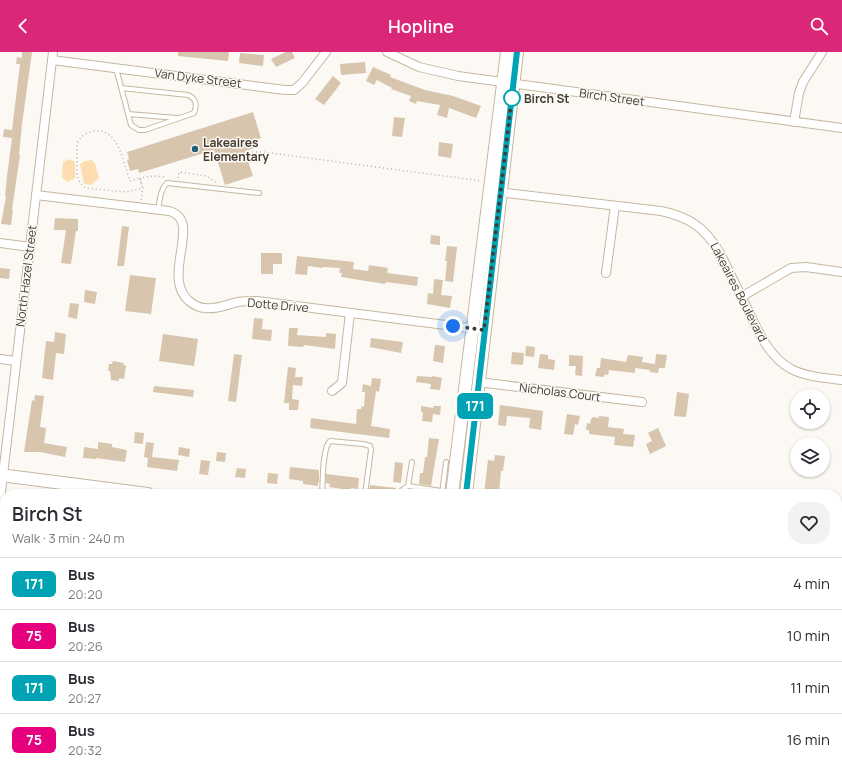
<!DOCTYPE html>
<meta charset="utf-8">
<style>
:root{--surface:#fff;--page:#f2f2f3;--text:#2b2b33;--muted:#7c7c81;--line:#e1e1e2;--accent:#db2777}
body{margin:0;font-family:Manrope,sans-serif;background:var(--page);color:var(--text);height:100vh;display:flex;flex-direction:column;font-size:15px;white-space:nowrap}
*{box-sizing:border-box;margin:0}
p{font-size:13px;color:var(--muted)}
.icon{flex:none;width:22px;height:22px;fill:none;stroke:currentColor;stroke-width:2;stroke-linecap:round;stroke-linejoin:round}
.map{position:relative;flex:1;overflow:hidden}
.panel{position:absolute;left:0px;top:437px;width:842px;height:284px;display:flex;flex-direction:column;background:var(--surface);border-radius:16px 16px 0 0;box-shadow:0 1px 3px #0004}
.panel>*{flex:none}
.badge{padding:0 8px;border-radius:6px;font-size:14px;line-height:26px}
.buttons{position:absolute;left:790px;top:337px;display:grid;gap:8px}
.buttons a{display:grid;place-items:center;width:40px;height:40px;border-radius:50%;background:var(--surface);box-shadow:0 1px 3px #0004;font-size:20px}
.you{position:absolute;width:20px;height:20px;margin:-10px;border:3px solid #fff;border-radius:50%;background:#1a73e8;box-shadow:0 0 0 6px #1a73e833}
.map>.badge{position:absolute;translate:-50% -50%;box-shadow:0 0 0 2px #fff}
.round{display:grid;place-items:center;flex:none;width:42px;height:42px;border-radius:16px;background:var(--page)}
.overview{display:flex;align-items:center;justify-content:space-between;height:68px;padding:0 12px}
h1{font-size:19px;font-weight:600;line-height:30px}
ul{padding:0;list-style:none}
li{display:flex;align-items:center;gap:12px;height:52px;padding:0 12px;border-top:1px solid var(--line)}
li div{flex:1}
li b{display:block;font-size:15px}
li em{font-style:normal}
li .badge{min-width:44px;font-weight:700;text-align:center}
header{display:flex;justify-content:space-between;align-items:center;height:52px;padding:0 12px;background:var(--accent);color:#fff;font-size:18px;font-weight:600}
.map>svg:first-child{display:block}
.green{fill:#feddb0}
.water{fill:#a5e9fd}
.building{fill:#d7c5ae}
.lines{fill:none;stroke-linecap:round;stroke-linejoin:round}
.lane-casing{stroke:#c7b69f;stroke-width:6}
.street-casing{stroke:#c7b69f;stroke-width:10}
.secondary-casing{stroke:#c7b69f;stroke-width:14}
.path{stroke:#b5b0aa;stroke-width:1.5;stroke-dasharray:1 3;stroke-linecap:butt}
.lane{stroke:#fff;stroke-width:4}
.street{stroke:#fff;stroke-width:8}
.secondary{stroke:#fff;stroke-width:12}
.line-casing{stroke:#fff;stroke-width:9}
.line{stroke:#00a3b4;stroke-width:6}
.walk{stroke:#433b32;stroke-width:4;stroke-dasharray:0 7.2}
.stop-dot{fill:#fff;stroke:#00a3b4;stroke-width:2}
.poi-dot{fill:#1c6173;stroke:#fcf9f4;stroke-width:1.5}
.labels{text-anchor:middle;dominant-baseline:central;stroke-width:3;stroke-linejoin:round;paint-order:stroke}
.street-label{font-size:12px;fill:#433b32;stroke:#fcf9f4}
.stop-label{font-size:12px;font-weight:bold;fill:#433b32;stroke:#fcf9f4;text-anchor:start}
.poi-label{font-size:12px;font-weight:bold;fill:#433b32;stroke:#fcf9f4;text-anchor:start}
</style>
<header><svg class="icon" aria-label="back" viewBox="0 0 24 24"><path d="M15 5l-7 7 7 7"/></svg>Hopline<svg class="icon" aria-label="search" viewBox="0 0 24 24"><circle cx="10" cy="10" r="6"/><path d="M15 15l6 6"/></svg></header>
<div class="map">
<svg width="842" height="721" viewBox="0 0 842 721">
<rect width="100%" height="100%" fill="#fcf9f4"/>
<g class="green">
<polygon points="69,107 75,110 75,126 68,130 62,126 63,110"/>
<polygon points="92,108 95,112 99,126 91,133 84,132 80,112 85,109"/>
</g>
<polygon class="water" points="842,656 842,721 769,721 770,716 837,716 837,658"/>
<g class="building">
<polygon points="22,0 32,0 22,72 19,103 20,103 12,158 13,158 11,173 1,172 6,144 5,144 7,124 12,86 3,85 4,77 12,78 20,12 16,12 17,5 22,6"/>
<polygon points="178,0 229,0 228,9 178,4"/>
<polygon points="286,0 292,0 295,6 276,15 271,7"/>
<polygon points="240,1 264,3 263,14 239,11"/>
<polygon points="365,10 366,21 341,23 340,12"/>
<polygon points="373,15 391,23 390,25 425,38 453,44 481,54 476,66 449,56 447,66 437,63 440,53 417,49 416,52 409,49 411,44 391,37 392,36 377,28 374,33 366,29"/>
<polygon points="333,24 341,31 324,53 315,47"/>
<polygon points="253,60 261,86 252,89 255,96 245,99 253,124 225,133 214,98 139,121 138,117 130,119 127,108 129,107 127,100"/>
<polygon points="394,65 405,66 402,85 392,84"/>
<polygon points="439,90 453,92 451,106 438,104"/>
<polygon points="55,166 78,167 78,179 76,179 71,212 61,211 66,178 54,178"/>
<polygon points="122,174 129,175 124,214 117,214"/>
<polygon points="431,183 440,184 440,193 430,192"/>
<polygon points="447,194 457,195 453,230 445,229 447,209 445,209"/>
<polygon points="261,201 282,201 282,212 273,212 273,222 261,222"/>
<polygon points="297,204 354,210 353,217 368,219 369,213 388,216 387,221 418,225 417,234 386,230 385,232 341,225 342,221 339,221 340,216 323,215 323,216 308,214 307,223 295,222"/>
<polygon points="0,216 10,217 9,227 0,226"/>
<polygon points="130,223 156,226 151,262 125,259"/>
<polygon points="434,227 443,228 441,243 452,244 450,256 427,252 428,241 433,242"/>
<polygon points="85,238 97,240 95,252 84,250"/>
<polygon points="70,251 79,252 77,267 68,265"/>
<polygon points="254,266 263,267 262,277 272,278 271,289 252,287"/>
<polygon points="289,276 298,276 297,283 326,285 326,281 336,282 335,297 304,293 303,295 288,294"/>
<polygon points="55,280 66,282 64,302 56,301 53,328 42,326 46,289 54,290"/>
<polygon points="163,282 198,287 194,314 159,309"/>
<polygon points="371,286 403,290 401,301 370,295"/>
<polygon points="435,293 445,294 443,311 433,309"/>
<polygon points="526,294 535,295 534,305 525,304"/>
<polygon points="512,300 524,301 523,313 511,312"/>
<polygon points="234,302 242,303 236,350 228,349"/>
<polygon points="540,302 548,303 548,307 555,308 554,318 538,316"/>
<polygon points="656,302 667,303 665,316 659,316 658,321 650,320 650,318 635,316 635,321 609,318 608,323 605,322 604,325 595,324 597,316 600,316 601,306 626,310 628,303 643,305 642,310 655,312"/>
<polygon points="569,303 583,304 582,324 575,323 576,314 569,314"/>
<polygon points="113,309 124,311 123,313 126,313 124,327 119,326 119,329 111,328 110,319 108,319 109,312 112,312"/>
<polygon points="288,315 296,316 295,325 303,325 302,334 293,333 292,347 299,348 298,358 289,358 289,351 284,351"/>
<polygon points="417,324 432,325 432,324 442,326 440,338 430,337 431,332 416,330"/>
<polygon points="372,326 381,327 379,340 376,339 371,374 390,377 389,386 310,376 311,366 356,372 357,357 361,357 362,354 364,355 365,340 362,340 363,332 371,334"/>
<polygon points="154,334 194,338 193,345 153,340"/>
<polygon points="677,340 689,342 686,365 674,364"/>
<polygon points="35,343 44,344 40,375 46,376 44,391 67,395 65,405 40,400 24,400 32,348 34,349"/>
<polygon points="500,353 543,359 541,378 529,376 530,366 507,364 506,374 498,373"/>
<polygon points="421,354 433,356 434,354 441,354 440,363 433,362 432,370 422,369 423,360 421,360"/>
<polygon points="567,362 580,364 578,373 575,372 573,383 564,382"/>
<polygon points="599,364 609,365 608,375 624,377 623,382 635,383 633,395 614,393 615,385 589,382 589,378 586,378 587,371 590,372 591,367 593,365 599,366"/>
<polygon points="658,376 666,394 650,402 646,392 652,389 648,381"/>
<polygon points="135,380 144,381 143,392 134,391"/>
<polygon points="429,386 439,387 431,434 419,432 420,421 423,421 425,405 427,405"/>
<polygon points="98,390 112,392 112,395 127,398 125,410 96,406 96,407 83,406 84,395 98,397"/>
<polygon points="146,390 154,391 152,405 179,408 177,419 147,415 148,406 144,405"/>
<polygon points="179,395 190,397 189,405 178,403"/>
<polygon points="217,400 226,401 225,410 216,409"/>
<polygon points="495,403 505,404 503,419 501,419 499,442 484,442 488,408 494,409"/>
<polygon points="201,408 210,409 208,423 199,422"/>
<polygon points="395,410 403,411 401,431 393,430"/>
<polygon points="290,415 319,418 319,431 318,430 318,434 303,432 303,429 289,427"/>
<polygon points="237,416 246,417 245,426 235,425"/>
<polygon points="268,421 278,422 277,432 267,431"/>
<polygon points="326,422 359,426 358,437 351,436 350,438 329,435 330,432 326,431"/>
<polygon points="370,433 396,436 395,442 369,442"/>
</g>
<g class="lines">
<defs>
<g id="lane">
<path d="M116 16 131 73 139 78H145L194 61C197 53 197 47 188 43L121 36"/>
<polyline points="128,62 177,66"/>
<path d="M158 157C160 148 160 138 167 131L259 141"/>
<polyline points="408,434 442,439"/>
<path d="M322 442C323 431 322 396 330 389L363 392 370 394 371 398 365 442"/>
<polyline points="401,442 402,438 408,434 412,410"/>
<polyline points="442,442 446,410"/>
</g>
<g id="street">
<polyline points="387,0 419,15 458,24 842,76"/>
<polyline points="52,8 285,38 294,38 302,31 326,0"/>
<polyline points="794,70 799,41 803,30 822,0"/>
<path d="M497 140 661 159C690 165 705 176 720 201 729 219 738 238 747 256 758 279 768 304 791 317 807 325 825 326 842 328"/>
<path d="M36 143 169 159C204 168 160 224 189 249 194 253 199 256 205 256 216 258 228 252 238 250 244 249 251 249 257 249L477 277"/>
<polyline points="0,191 30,195"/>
<polyline points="606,221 615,154"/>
<polyline points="741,245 791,216 806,215 842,220"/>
<polyline points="0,307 16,309"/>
<polyline points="478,330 642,350"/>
<polyline points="332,339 342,331 350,261"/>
<polyline points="0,448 53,0"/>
<polyline points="0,554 5,555"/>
<polyline points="0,697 5,703"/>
<polyline points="12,716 14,721"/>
<polyline points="442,716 484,721"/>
</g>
<g id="secondary">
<polyline points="0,423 148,442"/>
<polyline points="452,442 507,0"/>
<polyline points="466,442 517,0"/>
<polyline points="837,532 842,533"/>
<polyline points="420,721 421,716"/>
<polyline points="431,721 432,716"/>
</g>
</defs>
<use href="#lane" class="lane-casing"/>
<use href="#street" class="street-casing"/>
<use href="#secondary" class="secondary-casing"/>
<g class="path">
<polyline points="252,100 263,100 482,129"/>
<polyline points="178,126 179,120 207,124 216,131"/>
<path d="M141 148 143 136 140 126 130 129C124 112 118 75 94 79 86 80 81 85 77 91V124L80 131 86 136 126 140 142 136 140 126 153 124 166 125"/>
</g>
<use href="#lane" class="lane"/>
<use href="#street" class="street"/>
<use href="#secondary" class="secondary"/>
</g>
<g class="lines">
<defs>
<polyline id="line" points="466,442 517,0"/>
</defs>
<use href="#line" class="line-casing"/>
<use href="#line" class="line"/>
<polyline class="walk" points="453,274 484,278 512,44 512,46"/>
</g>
<circle class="stop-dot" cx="512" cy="46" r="8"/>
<circle class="poi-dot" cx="195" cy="97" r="4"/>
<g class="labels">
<g class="street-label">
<text transform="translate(198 26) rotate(7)">Van Dyke Street</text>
<text transform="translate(612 45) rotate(8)">Birch Street</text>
<text transform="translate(26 224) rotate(-83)">North Hazel Street</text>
<text transform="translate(739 240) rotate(63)">Lakeaires Boulevard</text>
<text transform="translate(278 253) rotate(5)">Dotte Drive</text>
<text transform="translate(560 340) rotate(7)">Nicholas Court</text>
</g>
<g class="stop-label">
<text x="524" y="46">Birch St</text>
</g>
<g class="poi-label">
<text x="203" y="90">Lakeaires<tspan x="203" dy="14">Elementary</tspan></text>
</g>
</g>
</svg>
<div class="buttons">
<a><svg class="icon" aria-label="locate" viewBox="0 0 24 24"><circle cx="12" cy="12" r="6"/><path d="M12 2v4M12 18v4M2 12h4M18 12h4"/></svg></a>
<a><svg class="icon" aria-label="layers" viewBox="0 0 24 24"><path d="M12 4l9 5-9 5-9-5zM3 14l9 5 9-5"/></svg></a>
</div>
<div class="you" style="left:453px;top:274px"></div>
<b class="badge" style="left:475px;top:354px;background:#00a3b4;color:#fff">171</b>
<section class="panel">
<div class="overview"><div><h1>Birch St</h1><p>Walk · 3 min · 240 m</p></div><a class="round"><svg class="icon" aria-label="heart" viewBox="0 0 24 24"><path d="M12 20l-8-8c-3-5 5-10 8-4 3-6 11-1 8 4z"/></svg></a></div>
<ul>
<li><span class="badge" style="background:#00a3b4;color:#fff">171</span><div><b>Bus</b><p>20:20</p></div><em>4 min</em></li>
<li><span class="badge" style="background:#e6007e;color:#fff">75</span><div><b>Bus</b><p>20:26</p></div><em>10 min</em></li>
<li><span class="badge" style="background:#00a3b4;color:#fff">171</span><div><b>Bus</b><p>20:27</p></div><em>11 min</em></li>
<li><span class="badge" style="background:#e6007e;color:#fff">75</span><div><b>Bus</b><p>20:32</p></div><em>16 min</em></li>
</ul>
</section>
</div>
